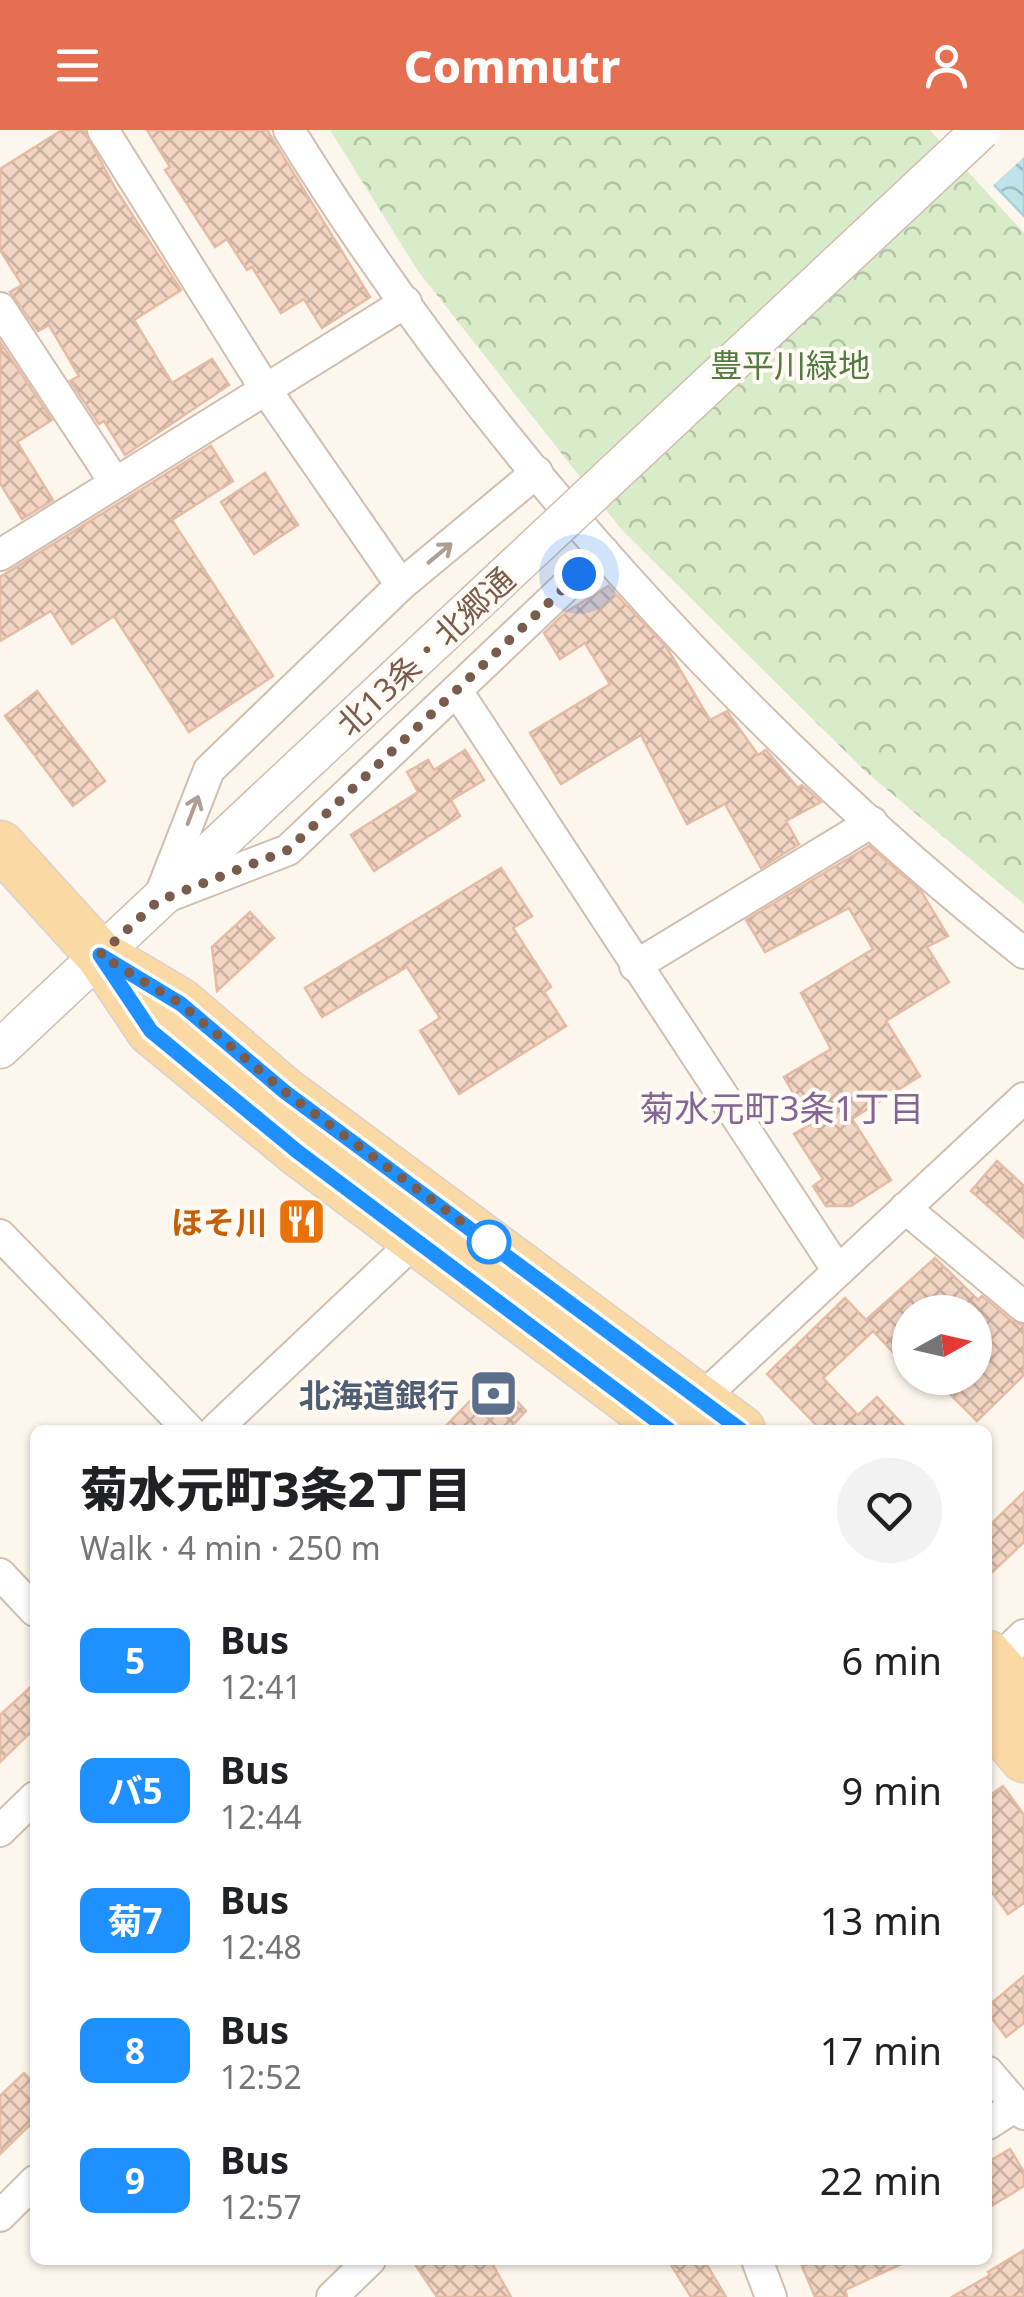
<!DOCTYPE html>
<meta charset="utf-8">
<style>
:root{--surface:#fff;--page:#f2f2f2;--text:#202124;--muted:#757577;--accent:#e76f51}
body{margin:0;font-family:"Noto Sans","Noto Sans JP",sans-serif;background:var(--page);color:var(--text);height:100vh;display:flex;flex-direction:column;font-size:38px;white-space:nowrap}
*{box-sizing:border-box;margin:0}
p{font-size:32px;color:var(--muted)}
.icon{flex:none;width:55px;height:55px;fill:none;stroke:currentColor;stroke-width:2;stroke-linecap:round;stroke-linejoin:round}
.map{position:relative;flex:1;overflow:hidden}
.panel{position:absolute;left:30px;top:1295px;width:962px;height:840px;display:flex;flex-direction:column;background:var(--surface);border-radius:15px;box-shadow:0 2px 8px #0004}
.panel>*{flex:none}
.badge{padding:0 20px;border-radius:15px;font-size:35px;line-height:65px}
.needle{width:65px;rotate:82deg}
.controls{position:absolute;left:892px;top:1165px;display:grid;gap:20px}
.controls a{display:grid;place-items:center;width:100px;height:100px;border-radius:50%;background:var(--surface);box-shadow:0 2px 8px #0004;font-size:50px}
.you{position:absolute;width:50px;height:50px;margin:-25px;border:8px solid #fff;border-radius:50%;background:#1a73e8;box-shadow:0 0 0 15px #1a73e833}
.map>.badge{position:absolute;translate:-50% -50%;box-shadow:0 0 0 5px #fff}
.round{display:grid;place-items:center;flex:none;width:105px;height:105px;border-radius:52px;background:var(--page)}
.summary{display:flex;align-items:center;justify-content:space-between;height:170px;padding:0 50px}
h1{font-size:48px;font-weight:800;line-height:75px}
ul{padding:0;list-style:none}
li{display:flex;align-items:center;gap:30px;height:130px;padding:0 50px}
li div{flex:1}
li b{display:block;font-size:38px}
li em{font-style:normal}
li .badge{min-width:110px;font-weight:700;text-align:center}
header{display:flex;justify-content:space-between;align-items:center;height:130px;padding:0 50px;background:var(--accent);color:#fff;font-size:45px;font-weight:800}
.map>svg:first-child{display:block}
.park{fill:url(#park-crowns)}
.water{fill:url(#water-waves);stroke:#a5d3da;stroke-width:2.5}
.pier{fill:#fdf6ec}
.building{fill:url(#building-cross-hatch);stroke:#e6bba3;stroke-width:2.5}
.lines{fill:none;stroke-linecap:round;stroke-linejoin:round}
.minor-casing{stroke:#d1beb0;stroke-width:34}
.tertiary-casing{stroke:#d1beb0;stroke-width:41}
.primary-casing{stroke:#dad1cd;stroke-width:51}
.minor{stroke:#fff;stroke-width:30}
.tertiary{stroke:#fff;stroke-width:38}
.primary{stroke:#fbd9a5;stroke-width:48}
.tertiary-bridge-casing{stroke:#d1beb0;stroke-width:41;stroke-linecap:butt}
.tertiary-bridge{stroke:#fff;stroke-width:38}
.oneway{stroke:#af9d94}
.line-casing{stroke:#fff;stroke-width:22}
.line{stroke:#1e90ff;stroke-width:15}
.walk{stroke:#7a5c4d;stroke-width:10;stroke-dasharray:0 18}
.stop-dot{fill:#fff;stroke:#1e90ff;stroke-width:5}
.labels{text-anchor:middle;dominant-baseline:central;stroke-width:8;stroke-linejoin:round;paint-order:stroke}
.park-label{font-size:32px;fill:#537a41;stroke:#fffaf3}
.street-label{font-size:32px;fill:#7a5c4d;stroke:#fffaf3}
.food-label{font-size:32px;font-weight:bold;fill:#c56008;stroke:#fffaf3;text-anchor:end}
.service-label{font-size:32px;font-weight:bold;fill:#4e5e75;stroke:#fffaf3;text-anchor:end}
.neighbourhood-label{font-size:35px;fill:#846695;stroke:#fffaf3}
</style>
<header><svg class="icon" aria-label="menu" viewBox="0 0 24 24"><path d="M4 6h16M4 12h16M4 18h16"/></svg>Commutr<svg class="icon" aria-label="person" viewBox="0 0 24 24"><circle cx="12" cy="8" r="4"/><path d="M4 21q1-7 8-7t8 7"/></svg></header>
<div class="map">
<svg width="1024" height="2167" viewBox="0 0 1024 2167">
<defs>
<pattern id="park-crowns" width="20" height="18" patternUnits="userSpaceOnUse" patternTransform="scale(2.5)"><rect width="20" height="18" fill="#d8ecc9"/><path d="M2 6a3 3 0 1 1 6 0M12 15a3 3 0 1 1 6 0" fill="none" stroke="#b4c2a5"/></pattern>
<pattern id="water-waves" width="16" height="10" patternUnits="userSpaceOnUse" patternTransform="scale(2.5)"><rect width="16" height="10" fill="#bfe3e8"/><path d="M0 5q4-4 8 0t8 0" fill="none" stroke="#a0bbbe"/></pattern>
<pattern id="building-cross-hatch" width="8" height="8" patternUnits="userSpaceOnUse" patternTransform="scale(2.5)"><rect width="8" height="8" fill="#f3d5c3"/><path d="M0 0l8 8M0 8l8-8" fill="none" stroke="#cab0a1"/></pattern>
</defs>
<rect width="100%" height="100%" fill="#fdf6ec"/>
<polygon class="park" points="330,0 930,0 1024,103 1024,774 867,643 621,399 418,141"/>
<polygon class="water" points="941,0 1024,0 1024,86"/>
<polygon class="pier" points="936,0 1024,0 1024,27 990,58"/>
<g class="building">
<polygon points="62,0 84,0 115,58 181,160 134,190 172,253 212,229 229,255 125,325 104,291 99,294 70,251 79,246 49,195 38,201 10,162 22,155 0,120 0,39"/>
<polygon points="147,0 267,0 370,167 322,198 304,169 281,183 252,137 247,140 227,109 215,117 165,40 170,37"/>
<polygon points="0,212 52,290 17,312 53,370 22,389 0,353"/>
<polygon points="211,316 233,351 172,390 273,546 189,602 114,486 72,514 51,481 0,511 0,447"/>
<polygon points="265,343 298,395 254,424 221,372"/>
<polygon points="608,456 667,518 710,590 727,581 758,625 766,620 798,658 802,655 821,672 786,691 799,714 761,738 725,674 687,694 641,605 561,654 530,603 610,554 585,513 560,529 544,503 566,482"/>
<polygon points="37,561 105,651 73,676 5,586"/>
<polygon points="465,620 484,650 451,670 460,686 374,741 351,705 418,662 407,642 428,630 434,640"/>
<polygon points="869,716 921,761 948,806 927,817 949,852 886,891 920,946 852,989 891,1050 851,1076 826,1076 813,1056 823,1049 794,1004 811,994 784,947 831,919 801,863 873,819 849,778 765,822 746,790"/>
<polygon points="501,738 532,786 513,798 551,857 544,862 566,896 459,964 420,901 440,888 407,837 322,887 305,858"/>
<polygon points="250,782 274,808 217,861 212,817"/>
<polygon points="997,1031 1024,1056 1024,1108 971,1061"/>
<polygon points="935,1128 978,1170 982,1166 1012,1191 1024,1195 1024,1245 977,1291 934,1248 975,1248 975,1182 910,1182 910,1240 873,1201 823,1248 858,1285 877,1267 908,1300 821,1300 767,1244 845,1168 866,1190"/>
<polygon points="494,1246 526,1281 508,1300 442,1300"/>
<polygon points="1024,1362 1024,1412 988,1446 988,1397"/>
<polygon points="35,1553 35,1598 0,1632 0,1585"/>
<polygon points="1003,1656 1024,1685 1024,1773 1008,1784 988,1757 988,1667"/>
<polygon points="1024,1846 1024,1893 1006,1907 988,1883 988,1876"/>
<polygon points="24,1943 35,1955 35,1990 0,2024 0,1966"/>
<polygon points="1010,2019 1024,2042 1024,2056 988,2078 988,2032"/>
<polygon points="1024,2120 1024,2167 952,2167 990,2145 988,2142"/>
<polygon points="412,2130 490,2130 511,2167 437,2167"/>
<polygon points="668,2130 704,2130 726,2167 691,2167"/>
<polygon points="817,2130 910,2130 845,2160 847,2167 815,2167 802,2136"/>
</g>
<g class="lines">
<defs>
<g id="minor">
<polyline points="103,0 266,260 401,455"/>
<path d="M289 0C479 308 741 598 1024 823"/>
<polyline points="0,178 114,351"/>
<polyline points="0,425 406,172"/>
<polyline points="457,561 838,1141"/>
<polyline points="169,766 288,720 603,421"/>
<polyline points="159,768 209,640 401,455 537,342"/>
<polyline points="635,836 872,692"/>
<polyline points="905,1078 1024,1177"/>
<polyline points="0,1105 189,1300"/>
<polyline points="701,1269 1024,968"/>
<polyline points="215,1300 415,1111"/>
<polyline points="0,1444 35,1481"/>
<polyline points="988,1540 1024,1505"/>
<polyline points="0,1701 35,1667"/>
<polyline points="988,1942 1024,1984"/>
<polyline points="988,1994 1017,1975"/>
<polyline points="0,2086 35,2051"/>
<polyline points="757,2130 771,2167"/>
<polyline points="332,2167 370,2130"/>
</g>
<polyline id="tertiary" points="0,919 261,674"/>
<g id="primary">
<polyline points="0,715 100,825 151,901 298,1022 669,1300"/>
<polyline points="112,832 181,873 285,962 741,1300"/>
<polyline points="988,1525 1024,1566"/>
<polyline points="988,1585 1024,1628"/>
</g>
</defs>
<use href="#minor" class="minor-casing"/>
<use href="#tertiary" class="tertiary-casing"/>
<use href="#primary" class="primary-casing"/>
<use href="#minor" class="minor"/>
<use href="#tertiary" class="tertiary"/>
<use href="#primary" class="primary"/>
<defs>
<polyline id="tertiary-bridge" points="261,674 981,0"/>
</defs>
<use href="#tertiary-bridge" class="tertiary-bridge-casing"/>
<use href="#tertiary-bridge" class="tertiary-bridge"/>
</g>
<defs><path id="oneway-shaft" d="M-6 0H5M1.5-3L5.5 0L1.5 3" fill="none" stroke-width="1.6" stroke-linecap="round" stroke-linejoin="round" transform="scale(2.5)"/></defs>
<g class="oneway">
<use href="#oneway-shaft" transform="translate(440 423) rotate(-40)"/>
<use href="#oneway-shaft" transform="translate(193 680) rotate(-69)"/>
</g>
<g class="lines">
<defs>
<polyline id="line" points="669,1300 298,1022 151,901 100,825 181,874 285,962 741,1300"/>
</defs>
<use href="#line" class="line-casing"/>
<use href="#line" class="line"/>
<polyline class="walk" points="489,1112 285,962 181,874 100,825 158,771 288,720 579,444"/>
</g>
<defs>
<symbol id="restaurant-square" viewBox="-11 -11 22 22"><rect x="-9" y="-9" width="18" height="18" rx="4" fill="#e8710a" stroke="#fffaf3"/><path d="M-5-6h1v4h1v-4h1v4h1v-4h1v5L-1.5 .5V6h-2V.5L-5-1ZM5-6V6H3V1.5H1.5Q1.5-4 5-6Z" fill="#fff"/></symbol>
<symbol id="bank-square" viewBox="-11 -11 22 22"><rect x="-9" y="-9" width="18" height="18" rx="4" fill="#5c6f8a" stroke="#fffaf3"/><path d="M-6-4H6V4H-6ZM0-2.3a2.3 2.3 0 1 0 0 4.6a2.3 2.3 0 1 0 0-4.6Z" fill="#fff"/></symbol>
</defs>
<g fill-rule="evenodd">
<use href="#restaurant-square" x="274" y="1064" width="55" height="55"/>
<use href="#bank-square" x="466" y="1236" width="55" height="55"/>
</g>
<circle class="stop-dot" cx="489" cy="1112" r="20"/>
<g class="labels">
<g class="park-label">
<text x="790" y="234">豊平川緑地</text>
</g>
<g class="street-label">
<text transform="translate(425 521) rotate(-43)">北13条・北郷通</text>
</g>
<g class="food-label">
<text x="267" y="1091">ほそ川</text>
</g>
<g class="service-label">
<text x="459" y="1264">北海道銀行</text>
</g>
<g class="neighbourhood-label">
<text x="782" y="977">菊水元町3条1丁目</text>
</g>
</g>
</svg>
<div class="controls">
<a><svg class="needle" viewBox="-14 -14 28 28"><path d="M0-13l5 13h-10z" fill="#e53935"/><path d="M0 13l5-13h-10z" fill="#757577"/></svg></a>
</div>
<div class="you" style="left:579px;top:444px"></div>
<section class="panel">
<div class="summary"><div><h1>菊水元町3条2丁目</h1><p>Walk · 4 min · 250 m</p></div><a class="round"><svg class="icon" aria-label="heart" viewBox="0 0 24 24"><path d="M12 20l-8-8c-3-5 5-10 8-4 3-6 11-1 8 4z"/></svg></a></div>
<ul>
<li><span class="badge" style="background:#1e90ff;color:#fff">5</span><div><b>Bus</b><p>12:41</p></div><em>6 min</em></li>
<li><span class="badge" style="background:#1e90ff;color:#fff">バ5</span><div><b>Bus</b><p>12:44</p></div><em>9 min</em></li>
<li><span class="badge" style="background:#1e90ff;color:#fff">菊7</span><div><b>Bus</b><p>12:48</p></div><em>13 min</em></li>
<li><span class="badge" style="background:#1e90ff;color:#fff">8</span><div><b>Bus</b><p>12:52</p></div><em>17 min</em></li>
<li><span class="badge" style="background:#1e90ff;color:#fff">9</span><div><b>Bus</b><p>12:57</p></div><em>22 min</em></li>
</ul>
</section>
</div>
